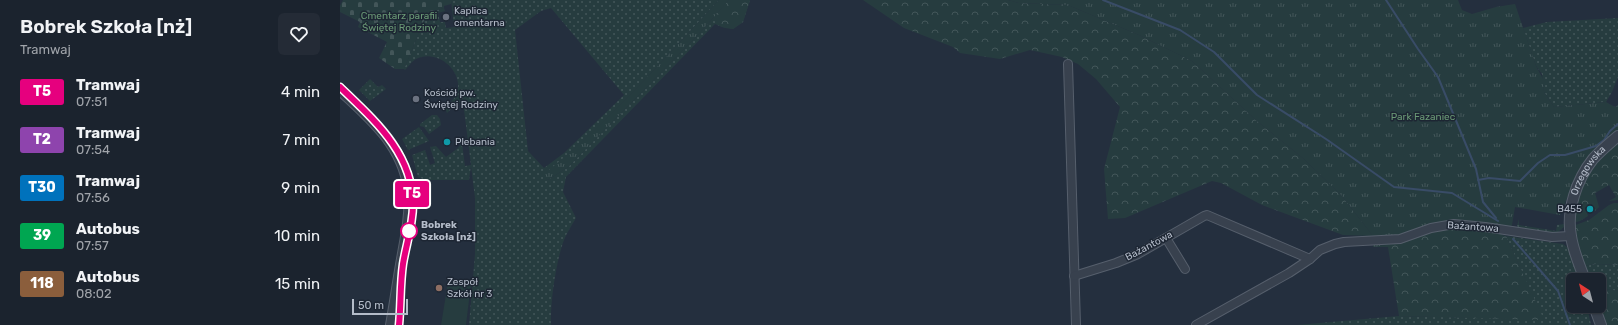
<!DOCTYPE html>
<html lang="pl">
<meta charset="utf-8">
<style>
:root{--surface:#1b232e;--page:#242b36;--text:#f1f3f6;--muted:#a0a4aa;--line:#39404a}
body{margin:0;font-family:Rubik,sans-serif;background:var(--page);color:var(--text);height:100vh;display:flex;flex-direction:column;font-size:15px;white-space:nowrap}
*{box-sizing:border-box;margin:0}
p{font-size:13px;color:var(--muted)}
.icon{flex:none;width:22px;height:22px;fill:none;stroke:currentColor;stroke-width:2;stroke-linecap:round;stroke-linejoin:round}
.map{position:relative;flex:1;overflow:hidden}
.panel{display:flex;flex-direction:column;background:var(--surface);width:340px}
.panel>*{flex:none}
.badge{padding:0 8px;border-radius:3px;font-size:14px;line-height:26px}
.needle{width:26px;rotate:324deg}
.tools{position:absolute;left:1226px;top:273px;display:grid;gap:8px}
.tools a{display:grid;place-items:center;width:40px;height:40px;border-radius:6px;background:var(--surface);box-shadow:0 1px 3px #0004,0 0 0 1px var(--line);font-size:20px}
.scale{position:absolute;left:12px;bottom:10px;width:56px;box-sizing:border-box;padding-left:4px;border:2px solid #b4bcc9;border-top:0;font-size:11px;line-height:14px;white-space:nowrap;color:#b4bcc9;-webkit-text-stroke:3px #1d2633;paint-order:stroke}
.map>.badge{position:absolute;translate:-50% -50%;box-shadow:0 0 0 2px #fff}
.round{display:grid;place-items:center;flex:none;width:42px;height:42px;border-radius:6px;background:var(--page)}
.overview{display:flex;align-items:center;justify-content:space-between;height:68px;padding:0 20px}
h1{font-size:19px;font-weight:600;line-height:30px}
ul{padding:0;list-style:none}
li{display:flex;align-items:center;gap:12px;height:48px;padding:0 20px}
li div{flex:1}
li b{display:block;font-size:15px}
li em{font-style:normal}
li .badge{min-width:44px;font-weight:700;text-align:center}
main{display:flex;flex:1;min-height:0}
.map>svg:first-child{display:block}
.grass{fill:url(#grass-dots);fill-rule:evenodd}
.forest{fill:url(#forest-crowns)}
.cemetery{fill:url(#cemetery-stones)}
.park{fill:url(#park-tufts)}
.garden{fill:#263c3f}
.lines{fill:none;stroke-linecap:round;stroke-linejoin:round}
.stream{stroke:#394c67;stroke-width:2}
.minor-casing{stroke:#565f6c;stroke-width:10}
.tertiary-casing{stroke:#565f6c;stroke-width:12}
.minor{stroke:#38414e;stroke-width:8}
.tertiary{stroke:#38414e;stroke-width:10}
.tram{stroke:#5a6575;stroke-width:1}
.line-casing{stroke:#fff;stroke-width:9}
.line{stroke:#e6007e;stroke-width:6}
.worship-dot{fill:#6b7280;stroke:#1d2633;stroke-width:1.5}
.culture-dot{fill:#0f9aa8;stroke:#1d2633;stroke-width:1.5}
.stop-dot{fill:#fff;stroke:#e6007e;stroke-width:2}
.education-dot{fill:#8d6e63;stroke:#1d2633;stroke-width:1.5}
.labels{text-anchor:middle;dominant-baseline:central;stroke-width:3;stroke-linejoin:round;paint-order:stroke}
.poi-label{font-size:10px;fill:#b4bcc9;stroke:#1d2633;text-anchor:start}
.park-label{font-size:10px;fill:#6b9a76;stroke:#1d2633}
.street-label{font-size:10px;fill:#b4bcc9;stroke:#1d2633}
.stop-label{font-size:10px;font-weight:bold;fill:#b4bcc9;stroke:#1d2633;text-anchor:start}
</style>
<main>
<section class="panel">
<div class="overview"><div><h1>Bobrek Szkoła [nż]</h1><p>Tramwaj</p></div><a class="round"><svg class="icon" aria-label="heart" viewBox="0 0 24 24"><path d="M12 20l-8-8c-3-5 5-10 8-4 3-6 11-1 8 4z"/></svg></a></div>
<ul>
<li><span class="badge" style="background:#e6007e;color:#fff">T5</span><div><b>Tramwaj</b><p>07:51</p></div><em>4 min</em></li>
<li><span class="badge" style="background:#8e44ad;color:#fff">T2</span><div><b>Tramwaj</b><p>07:54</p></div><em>7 min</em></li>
<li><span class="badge" style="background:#0072bc;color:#fff">T30</span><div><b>Tramwaj</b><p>07:56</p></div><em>9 min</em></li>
<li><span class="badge" style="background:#00a651;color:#fff">39</span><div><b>Autobus</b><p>07:57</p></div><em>10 min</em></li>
<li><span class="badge" style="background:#8b5e3c;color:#fff">118</span><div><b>Autobus</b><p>08:02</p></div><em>15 min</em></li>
</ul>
</section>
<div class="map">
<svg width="1278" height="325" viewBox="0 0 1278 325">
<defs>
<pattern id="grass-dots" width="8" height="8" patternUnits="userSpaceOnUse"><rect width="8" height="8" fill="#263c3f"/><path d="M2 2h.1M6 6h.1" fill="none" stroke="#435659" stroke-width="1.8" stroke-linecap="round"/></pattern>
<pattern id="forest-crowns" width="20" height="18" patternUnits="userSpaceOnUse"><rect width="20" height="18" fill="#263c3f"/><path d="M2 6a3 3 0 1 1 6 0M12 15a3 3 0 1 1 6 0" fill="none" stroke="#435659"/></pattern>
<pattern id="cemetery-stones" width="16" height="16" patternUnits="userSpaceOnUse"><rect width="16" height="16" fill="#263c3f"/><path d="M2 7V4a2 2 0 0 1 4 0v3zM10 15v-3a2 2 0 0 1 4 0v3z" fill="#435659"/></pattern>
<pattern id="park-tufts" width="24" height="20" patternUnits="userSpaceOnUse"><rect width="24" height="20" fill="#263c3f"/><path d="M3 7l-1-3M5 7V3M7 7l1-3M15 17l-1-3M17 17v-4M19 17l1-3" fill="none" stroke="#435659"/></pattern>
</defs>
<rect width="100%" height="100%" fill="#242f3e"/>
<g class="grass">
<path d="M111 0H379C323 60 268 123 204 175L208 180 228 167 357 36 389 0H410L403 22 393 29 382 27 375 24 226 177 223 192 236 218C232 225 227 232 224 240 216 261 210 303 211 325H129L135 254V198L131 166 129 180H85L78 177 72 155 85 150 90 165 95 163 90 147 96 146 106 157 118 148 122 143 125 166 131 165 123 102H118L107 113 105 108C108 104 116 98 117 93 124 72 98 48 76 59 72 61 68 67 65 70L64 69 87 13 104 8 105 11 98 13 100 22H105L106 28 114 27ZM211 8 284 95 224 153 204 168 188 151 175 30 201 11Z"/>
<polygon points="1278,18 1278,77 1272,92 1266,102 1214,107 1204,92 1202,74 1196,66 1183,28 1207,22"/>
<polygon points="30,79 38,87 42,85 46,89 30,101 19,90"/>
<polygon points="92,115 97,115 100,119 101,125 89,134 84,127 80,126 80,124"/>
<polygon points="79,127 89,141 68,150 62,139"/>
<polygon points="1179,219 1179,225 1216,231 1217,225 1224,224 1224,227 1218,232 1210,232 1209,234 1180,229 1177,226"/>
<polygon points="1166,236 1223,244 1227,247 1229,251 1231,251 1240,280 1233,280 1233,306 1247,306 1251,325 957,325 1059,316 1203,319"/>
<polygon points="1256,264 1278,265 1278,291 1259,288 1259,280 1248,280 1244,266"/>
</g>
<g class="forest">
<path d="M389 0H410L403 22 393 29C384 28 377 27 373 18Z"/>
<polygon points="523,0 668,0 679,3 728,5 799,35 852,61 917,121 964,159 1002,196 1033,236 1003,235 922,205 881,183 872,181 785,218 768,219 764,169 780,107 756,79 738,64 722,57 690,50 660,59 620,53 613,47 564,28"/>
<polygon points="1278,138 1278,200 1269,201 1276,197 1269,185 1255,193 1259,207 1255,211 1252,204 1245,208 1248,216 1240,221 1232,223 1245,175"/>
<polygon points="1274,203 1278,203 1278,265 1256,264 1244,266 1233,226 1249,220 1269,205"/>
<polygon points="1111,227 1162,232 1162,235 1166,236 1204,320 1059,316 1048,247 1033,247 1060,243 1089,232"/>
<polygon points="1259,288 1278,291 1278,325 1265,325 1259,306"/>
</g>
<polygon class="cemetery" points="3,0 111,0 111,4 104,6 104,8 87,13 64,69 55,69 39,58 47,42 18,27 20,22 0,12 0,6"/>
<g class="park">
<path d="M379 0H389L357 36 228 167 208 180 203 175C268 123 323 60 379 0Z"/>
<polygon points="668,0 1118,0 1122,10 1132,14 1156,7 1175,4 1196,66 1203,79 1204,92 1214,107 1266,102 1275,107 1278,105 1278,130 1251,154 1235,179 1220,215 1175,207 1172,225 1170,227 1102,229 1060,243 1033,247 1033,236 1002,196 964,159 917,121 852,61 799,35 728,5 679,3"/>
</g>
<polygon class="garden" points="108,282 131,284 126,325 101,325"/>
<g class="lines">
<g class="stream">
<polyline points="763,0 840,30 874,52 917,95 986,139 1054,187 1112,193 1158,221"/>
<polyline points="1046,0 1078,49 1098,77 1136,169 1143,202 1156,218"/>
<polyline points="1138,180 1149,178 1180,181 1198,163 1210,155 1225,155 1256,146 1264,140 1270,131 1278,124"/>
<polyline points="1173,239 1218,291 1230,325"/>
</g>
<defs>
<g id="minor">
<polyline points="728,64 736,325"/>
<polyline points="826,238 845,269"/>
<polyline points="734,276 776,263 798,254 864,216 867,215 970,259"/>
<polyline points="856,325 949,273 970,259 980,250 995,244 1004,242 1060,239 1091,228 1114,224 1145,227 1212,237 1230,236"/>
</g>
<g id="tertiary">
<path d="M0 90C17 106 37 123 50 142 78 183 70 214 62 259 58 281 55 303 51 325"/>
<path id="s1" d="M1245 280C1240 266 1233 251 1231 236 1226 210 1237 179 1253 159 1261 150 1270 143 1278 136"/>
<polyline points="1254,306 1261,325"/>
</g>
</defs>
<use href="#minor" class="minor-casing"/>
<use href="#tertiary" class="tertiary-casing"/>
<use href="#minor" class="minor"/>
<use href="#tertiary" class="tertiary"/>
<path class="tram" d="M0 87C34 120 73 153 73 205 73 224 66 243 63 261 61 283 61 304 59 325"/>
</g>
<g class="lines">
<defs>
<path id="line" d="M0 87C34 120 73 153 73 205 73 225 66 245 63 264 60 285 61 305 59 325"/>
</defs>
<use href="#line" class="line-casing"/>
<use href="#line" class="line"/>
</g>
<g class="worship-dot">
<circle cx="106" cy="17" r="4"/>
<circle cx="76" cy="99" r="4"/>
</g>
<g class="culture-dot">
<circle cx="107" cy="142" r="4"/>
<circle cx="1250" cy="209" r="4"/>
</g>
<circle class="stop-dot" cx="69" cy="231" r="8"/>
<circle class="education-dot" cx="99" cy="288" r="4"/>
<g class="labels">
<g class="poi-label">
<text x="114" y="11">Kaplica<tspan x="114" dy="12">cmentarna</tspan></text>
<text x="84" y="93">Kościół pw.<tspan x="84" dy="12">Świętej Rodziny</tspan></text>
<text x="115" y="142">Plebania</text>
<text x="1242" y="209" text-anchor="end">B455</text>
<text x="107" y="282">Zespół<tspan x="107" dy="12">Szkół nr 3</tspan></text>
</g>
<g class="park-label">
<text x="59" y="16">Cmentarz parafii<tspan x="59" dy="12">Świętej Rodziny</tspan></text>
<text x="1083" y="117">Park Fazaniec</text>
</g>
<g class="street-label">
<text stroke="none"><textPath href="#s1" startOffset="116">Orzegowska</textPath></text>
<text transform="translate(1133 227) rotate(4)">Bażantowa</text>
<text transform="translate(809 246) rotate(-28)">Bażantowa</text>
</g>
<g class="stop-label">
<text x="81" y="225">Bobrek<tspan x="81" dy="12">Szkoła [nż]</tspan></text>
</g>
</g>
</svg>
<div class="tools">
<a><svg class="needle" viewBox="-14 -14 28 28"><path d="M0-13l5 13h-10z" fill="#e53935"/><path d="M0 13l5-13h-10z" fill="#a0a4aa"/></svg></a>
</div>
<div class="scale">50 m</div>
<b class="badge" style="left:72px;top:194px;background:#e6007e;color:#fff">T5</b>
</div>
</main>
